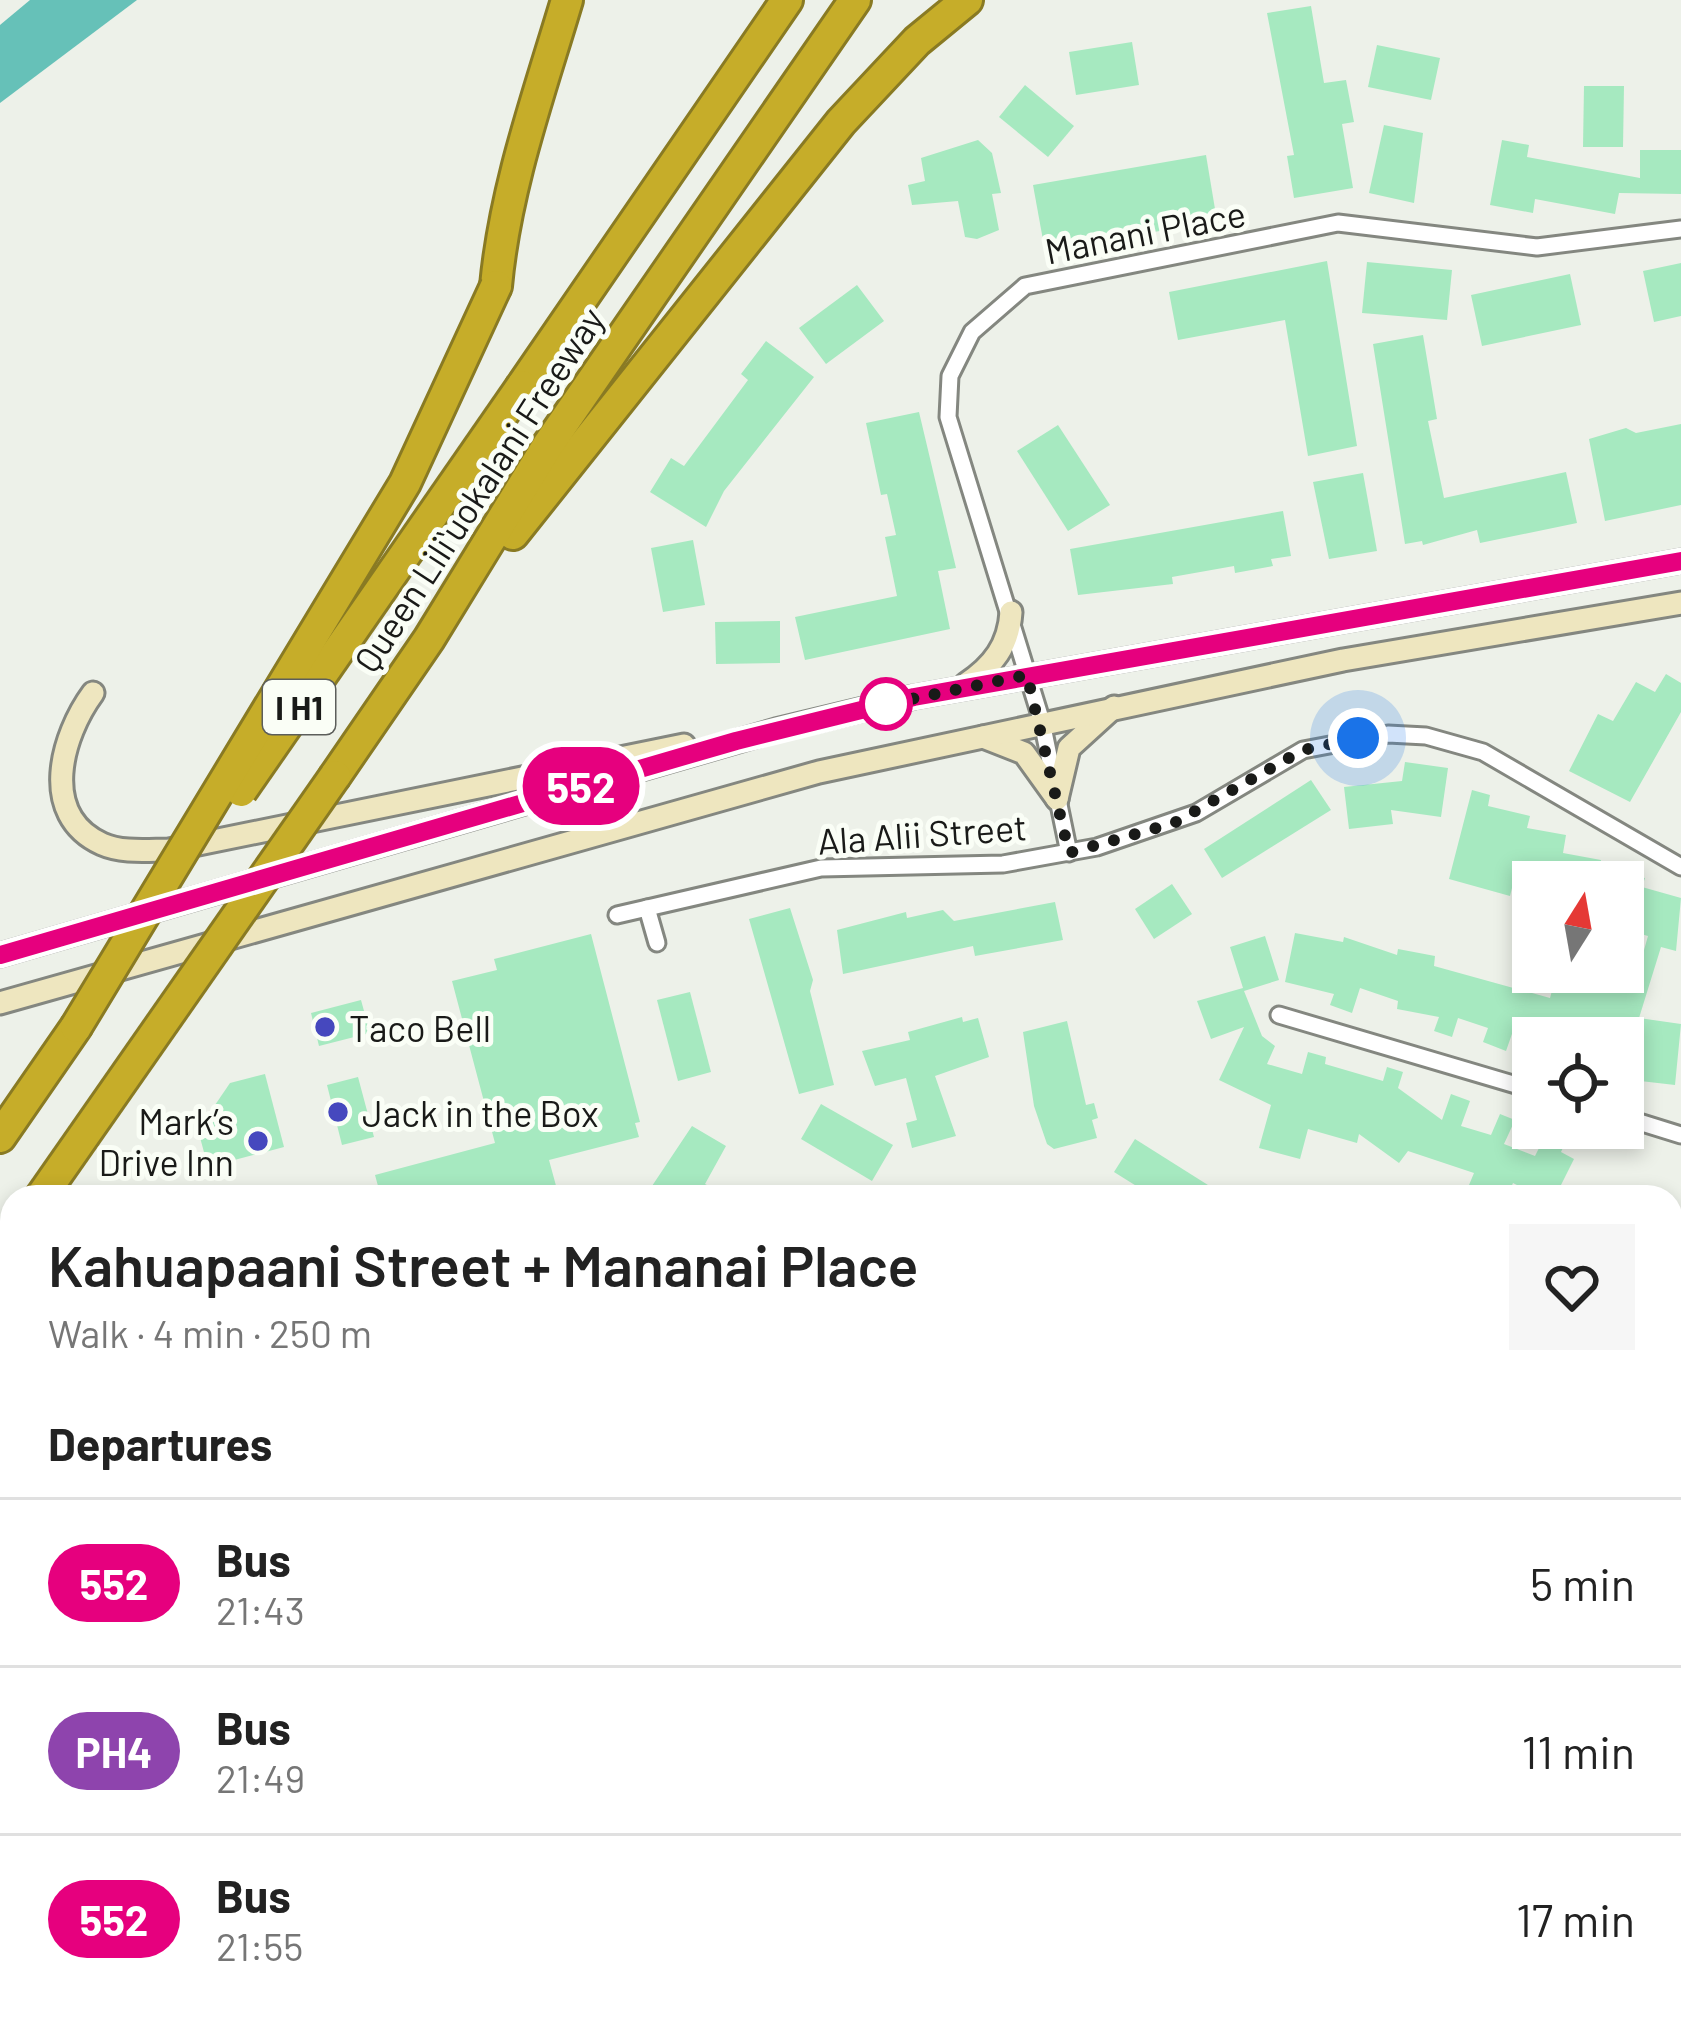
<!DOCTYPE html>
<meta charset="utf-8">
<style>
:root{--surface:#fff;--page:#f6f6f6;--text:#222;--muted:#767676;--line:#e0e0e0}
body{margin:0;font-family:Barlow,sans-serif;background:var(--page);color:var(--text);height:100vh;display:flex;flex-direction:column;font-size:45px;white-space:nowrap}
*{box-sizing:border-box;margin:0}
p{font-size:39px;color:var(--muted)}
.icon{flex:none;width:66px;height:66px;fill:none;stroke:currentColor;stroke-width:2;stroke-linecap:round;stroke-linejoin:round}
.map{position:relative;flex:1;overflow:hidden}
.details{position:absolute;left:0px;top:1185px;width:1683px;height:843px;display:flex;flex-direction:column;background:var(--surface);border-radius:36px 36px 0 0;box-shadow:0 6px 18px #0003}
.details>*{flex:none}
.badge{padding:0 24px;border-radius:39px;font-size:42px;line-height:78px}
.needle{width:78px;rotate:11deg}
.tools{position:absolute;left:1512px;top:861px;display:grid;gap:24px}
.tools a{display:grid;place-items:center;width:132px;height:132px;border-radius:0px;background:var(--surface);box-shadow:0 6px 18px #0003;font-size:60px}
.you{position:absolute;width:60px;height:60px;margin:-30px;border:9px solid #fff;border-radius:50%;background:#1a73e8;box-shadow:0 0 0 18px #1a73e833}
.map>.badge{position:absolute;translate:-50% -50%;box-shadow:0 0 0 6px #fff}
h2{padding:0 48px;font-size:45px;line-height:108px}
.round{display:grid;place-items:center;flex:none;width:126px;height:126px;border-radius:0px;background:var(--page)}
.summary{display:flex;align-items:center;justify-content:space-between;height:204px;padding:0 48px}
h1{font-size:57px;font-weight:600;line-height:90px}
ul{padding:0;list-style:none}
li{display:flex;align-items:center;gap:36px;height:168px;padding:0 48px;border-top:3px solid var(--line)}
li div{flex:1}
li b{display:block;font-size:45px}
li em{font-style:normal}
li .badge{min-width:132px;font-weight:700;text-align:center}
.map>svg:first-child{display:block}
.water{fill:#66c1b8}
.building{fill:#a6e9c0}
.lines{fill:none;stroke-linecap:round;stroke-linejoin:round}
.street-casing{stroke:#848780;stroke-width:21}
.secondary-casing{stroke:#848780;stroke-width:27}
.highway-casing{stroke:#897a23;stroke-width:36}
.street{stroke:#fff;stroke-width:15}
.secondary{stroke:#eee6bf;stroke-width:21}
.highway{stroke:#c6ad29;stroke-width:30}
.highway-bridge-casing{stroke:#897a23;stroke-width:36;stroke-linecap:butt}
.highway-bridge{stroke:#c6ad29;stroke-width:30}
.line-casing{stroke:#fff;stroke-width:27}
.line{stroke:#e6007e;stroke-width:18}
.walk{stroke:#191a18;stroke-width:12;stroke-dasharray:0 21.6}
.stop-dot{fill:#fff;stroke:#e6007e;stroke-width:6}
.poi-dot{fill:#4648be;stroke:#fafef6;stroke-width:4.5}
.labels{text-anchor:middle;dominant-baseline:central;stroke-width:10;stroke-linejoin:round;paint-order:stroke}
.shield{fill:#fafef6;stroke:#5c5e5b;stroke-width:3}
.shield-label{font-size:33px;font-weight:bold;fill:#191a18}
.street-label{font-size:36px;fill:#191a18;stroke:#fafef6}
.poi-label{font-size:36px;fill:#191a18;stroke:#fafef6;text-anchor:start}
</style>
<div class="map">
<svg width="1681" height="2026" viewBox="0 0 1681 2026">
<rect width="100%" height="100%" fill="#edf1e9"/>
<polygon class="water" points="30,0 137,0 0,103 0,25"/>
<g class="building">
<polygon points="1311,6 1324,83 1346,80 1354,122 1342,124 1353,188 1294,198 1287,156 1294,155 1267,13"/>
<polygon points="1132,42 1139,85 1076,95 1069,52"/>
<polygon points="1377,45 1440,58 1431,100 1368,87"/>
<polygon points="1025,85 1074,126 1048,157 999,117"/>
<polygon points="1584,86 1624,86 1623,147 1583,147"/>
<polygon points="1384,125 1423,133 1414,203 1369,193"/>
<polygon points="978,140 992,153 1001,193 992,194 999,230 977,239 965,237 958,201 912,205 908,185 925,181 921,158"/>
<polygon points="1502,140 1529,145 1527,157 1640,178 1640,150 1681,150 1681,194 1619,193 1615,214 1535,199 1533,213 1490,205"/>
<polygon points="1206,155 1217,221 1045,251 1033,185"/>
<polygon points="1327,261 1357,446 1308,456 1285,320 1178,340 1169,292"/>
<polygon points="1367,262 1452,270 1447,320 1362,313"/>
<polygon points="1681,263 1681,316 1654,322 1643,271"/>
<polygon points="1570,274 1581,325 1482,346 1471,295"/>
<polygon points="857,285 884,321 826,364 799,328"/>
<polygon points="1423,335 1437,419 1428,421 1444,498 1566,472 1577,523 1480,543 1477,530 1423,545 1422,541 1405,544 1373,344"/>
<polygon points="766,341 814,377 724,491 706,527 650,492 671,458 684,466 748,380 741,374"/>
<polygon points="919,412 956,568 938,571 950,629 805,660 795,617 897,596 885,537 896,535 887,494 881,495 866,423"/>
<polygon points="1681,424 1681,505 1605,521 1589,439 1626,428 1636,433"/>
<polygon points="1058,425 1110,505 1068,531 1017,451"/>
<polygon points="1363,473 1377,551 1329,559 1313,482"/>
<polygon points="1283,511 1291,556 1271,559 1273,566 1235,573 1234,566 1172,577 1173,584 1078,595 1070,549"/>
<polygon points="693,540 705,605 663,612 651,548"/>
<polygon points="780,621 780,663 716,664 715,622"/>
<polygon points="1666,674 1681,683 1681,712 1630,802 1569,771 1598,714 1613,721 1636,682 1655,692"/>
<polygon points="1405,762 1448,768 1441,817 1391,810 1393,824 1349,829 1344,787 1402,781"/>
<polygon points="1311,780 1331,810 1222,878 1204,849"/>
<polygon points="1472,790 1490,795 1488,806 1530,816 1527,828 1566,835 1563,853 1601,860 1600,868 1645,878 1642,887 1681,898 1676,951 1661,947 1639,1018 1681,1024 1675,1085 1623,1079 1623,1038 1533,1038 1513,1031 1506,1051 1483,1042 1488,1028 1458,1018 1452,1037 1434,1031 1439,1017 1397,1009 1398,1001 1360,988 1352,1013 1330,1005 1334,994 1285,982 1295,933 1343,942 1344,937 1397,955 1398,949 1435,956 1434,966 1550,998 1557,972 1623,972 1623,959 1640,964 1648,936 1623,929 1623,882 1547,882 1515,876 1510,896 1449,879"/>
<polygon points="1172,884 1192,914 1154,939 1135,909"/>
<polygon points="1055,902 1063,940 975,956 973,946 843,974 837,930 906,912 907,918 943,910 954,921"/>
<polygon points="790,908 813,980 810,991 834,1085 799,1094 749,919"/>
<polygon points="591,934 640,1122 635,1123 639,1137 549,1160 558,1193 543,1197 381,1197 375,1175 495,1143 452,981 497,970 494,959"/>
<polygon points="1265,936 1279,980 1244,991 1262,1036 1275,1046 1267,1064 1302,1074 1308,1052 1326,1057 1325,1064 1383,1081 1387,1067 1403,1072 1398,1088 1442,1120 1451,1094 1470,1101 1461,1126 1491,1135 1500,1114 1515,1120 1504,1144 1535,1156 1547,1132 1566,1141 1561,1152 1574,1159 1555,1197 1540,1197 1513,1183 1507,1197 1464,1197 1474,1173 1408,1151 1399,1163 1359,1134 1357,1143 1308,1129 1300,1159 1259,1148 1271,1105 1219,1080 1244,1027 1211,1039 1197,1001 1243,988 1230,947"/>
<polygon points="690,992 711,1072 678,1081 657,1000"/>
<polygon points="361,1000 370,1033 319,1046 311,1013"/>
<polygon points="962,1017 963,1022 978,1018 989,1057 935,1076 956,1136 912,1148 906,1123 917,1120 906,1078 875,1086 862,1051 910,1040 908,1032"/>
<polygon points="1067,1021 1086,1105 1094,1103 1098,1118 1092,1120 1097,1138 1054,1149 1047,1144 1034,1106 1023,1032"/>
<polygon points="265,1074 284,1147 208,1167 198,1130 230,1083"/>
<polygon points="358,1077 374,1137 342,1145 327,1085"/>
<polygon points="821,1104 893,1145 872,1181 801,1139"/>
<polygon points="692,1126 726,1146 705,1184 729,1197 651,1197 650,1189"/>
<polygon points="1135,1139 1227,1197 1154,1197 1114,1172"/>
</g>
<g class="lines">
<defs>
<g id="street">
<polyline points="1069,853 1042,722 948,417 950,376 972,332 1025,286 1338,223 1537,247 1681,229"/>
<polyline points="647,908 657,943"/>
<polyline points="617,915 821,868 1003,864 1097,847 1196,813 1303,750 1388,734 1426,736 1483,752 1681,867"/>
<polyline points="1279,1015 1533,1090"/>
<polyline points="1623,1117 1681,1135"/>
<polyline points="1671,1301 1681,1295"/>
<polyline points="1671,1542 1681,1536"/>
<polyline points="160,2016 160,2026"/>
<polyline points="343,2016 343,2026"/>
<polyline points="571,2016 577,2026"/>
<polyline points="1543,2016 1549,2026"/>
<polyline points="865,2026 882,2016"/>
</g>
<g id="secondary">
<path d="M966 684C993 666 1009 645 1011 612"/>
<path d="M93 693C62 735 38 815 102 844 122 853 148 850 169 850L684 745"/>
<polyline points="983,737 1024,753 1057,799"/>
<polyline points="1057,799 1069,748 1114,707"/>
<polyline points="0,955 776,730 914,697 1681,561"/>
<polyline points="0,1003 819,772 1343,660 1681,603"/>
<polyline points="0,1561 12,1789"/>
<polyline points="1671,1788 1681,1782"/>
<polyline points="23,2016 23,2026"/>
<polyline points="1275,2026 1292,2016"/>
</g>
<g id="highway">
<path d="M496 286C505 188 539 94 567 0"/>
<polyline points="522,386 787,0"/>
<polyline points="513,534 841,122 917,41 967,0"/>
<polyline points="335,776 429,639 548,445 855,0"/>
<polyline points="0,1137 76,1027"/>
<polyline points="0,1255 12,1238"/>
</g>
</defs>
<use href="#street" class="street-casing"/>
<use href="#secondary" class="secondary-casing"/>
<use href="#highway" class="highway-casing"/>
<use href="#street" class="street"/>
<use href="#secondary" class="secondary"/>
<use href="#highway" class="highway"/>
<defs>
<g id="highway-bridge">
<polyline points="241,791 522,386"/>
<polyline points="76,1027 405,483 496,286"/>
<polyline points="41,1197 335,776"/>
</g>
</defs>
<use href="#highway-bridge" class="highway-bridge-casing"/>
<use href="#highway-bridge" class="highway-bridge"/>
</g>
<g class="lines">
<defs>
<polyline id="line" points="0,955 736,741 914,697 1681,561"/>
</defs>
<use href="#line" class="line-casing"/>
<use href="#line" class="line"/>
<polyline class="walk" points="886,704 868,708 1027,675 1069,853 1174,823 1303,750 1358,738"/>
</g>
<circle class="stop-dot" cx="886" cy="704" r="24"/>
<g class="poi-dot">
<circle cx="325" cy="1027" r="12"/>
<circle cx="338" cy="1112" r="12"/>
<circle cx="258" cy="1141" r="12"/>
</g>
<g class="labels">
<rect class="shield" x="263" y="680" width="72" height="54" rx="9"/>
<g class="shield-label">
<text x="299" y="707">I H1</text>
</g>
<g class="street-label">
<text transform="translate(1145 231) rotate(-11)">Manani Place</text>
<text transform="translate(478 489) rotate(-57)">Queen Liliʻuokalani Freeway</text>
<text transform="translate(922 833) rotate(-4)">Ala Alii Street</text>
</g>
<g class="poi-label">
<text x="349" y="1027">Taco Bell</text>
<text x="362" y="1112">Jack in the Box</text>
<text x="234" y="1120" text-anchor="end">Mark’s<tspan x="234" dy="41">Drive Inn</tspan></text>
</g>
</g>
</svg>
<div class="tools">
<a><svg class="needle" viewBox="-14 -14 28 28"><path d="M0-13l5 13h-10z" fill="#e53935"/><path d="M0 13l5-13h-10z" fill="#767676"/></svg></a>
<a><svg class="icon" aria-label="locate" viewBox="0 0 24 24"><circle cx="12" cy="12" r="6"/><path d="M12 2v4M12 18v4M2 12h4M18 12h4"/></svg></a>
</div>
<div class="you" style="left:1358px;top:738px"></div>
<b class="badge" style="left:581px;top:786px;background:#e6007e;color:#fff">552</b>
<section class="details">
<div class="summary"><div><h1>Kahuapaani Street + Mananai Place</h1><p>Walk · 4 min · 250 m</p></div><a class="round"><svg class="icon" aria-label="heart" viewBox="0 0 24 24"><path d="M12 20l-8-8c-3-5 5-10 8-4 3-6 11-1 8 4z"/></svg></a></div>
<h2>Departures</h2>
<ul>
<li><span class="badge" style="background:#e6007e;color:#fff">552</span><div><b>Bus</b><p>21:43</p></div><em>5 min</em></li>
<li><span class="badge" style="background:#8e44ad;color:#fff">PH4</span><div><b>Bus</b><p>21:49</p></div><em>11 min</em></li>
<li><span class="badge" style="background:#e6007e;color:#fff">552</span><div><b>Bus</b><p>21:55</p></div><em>17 min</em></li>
</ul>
</section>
</div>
